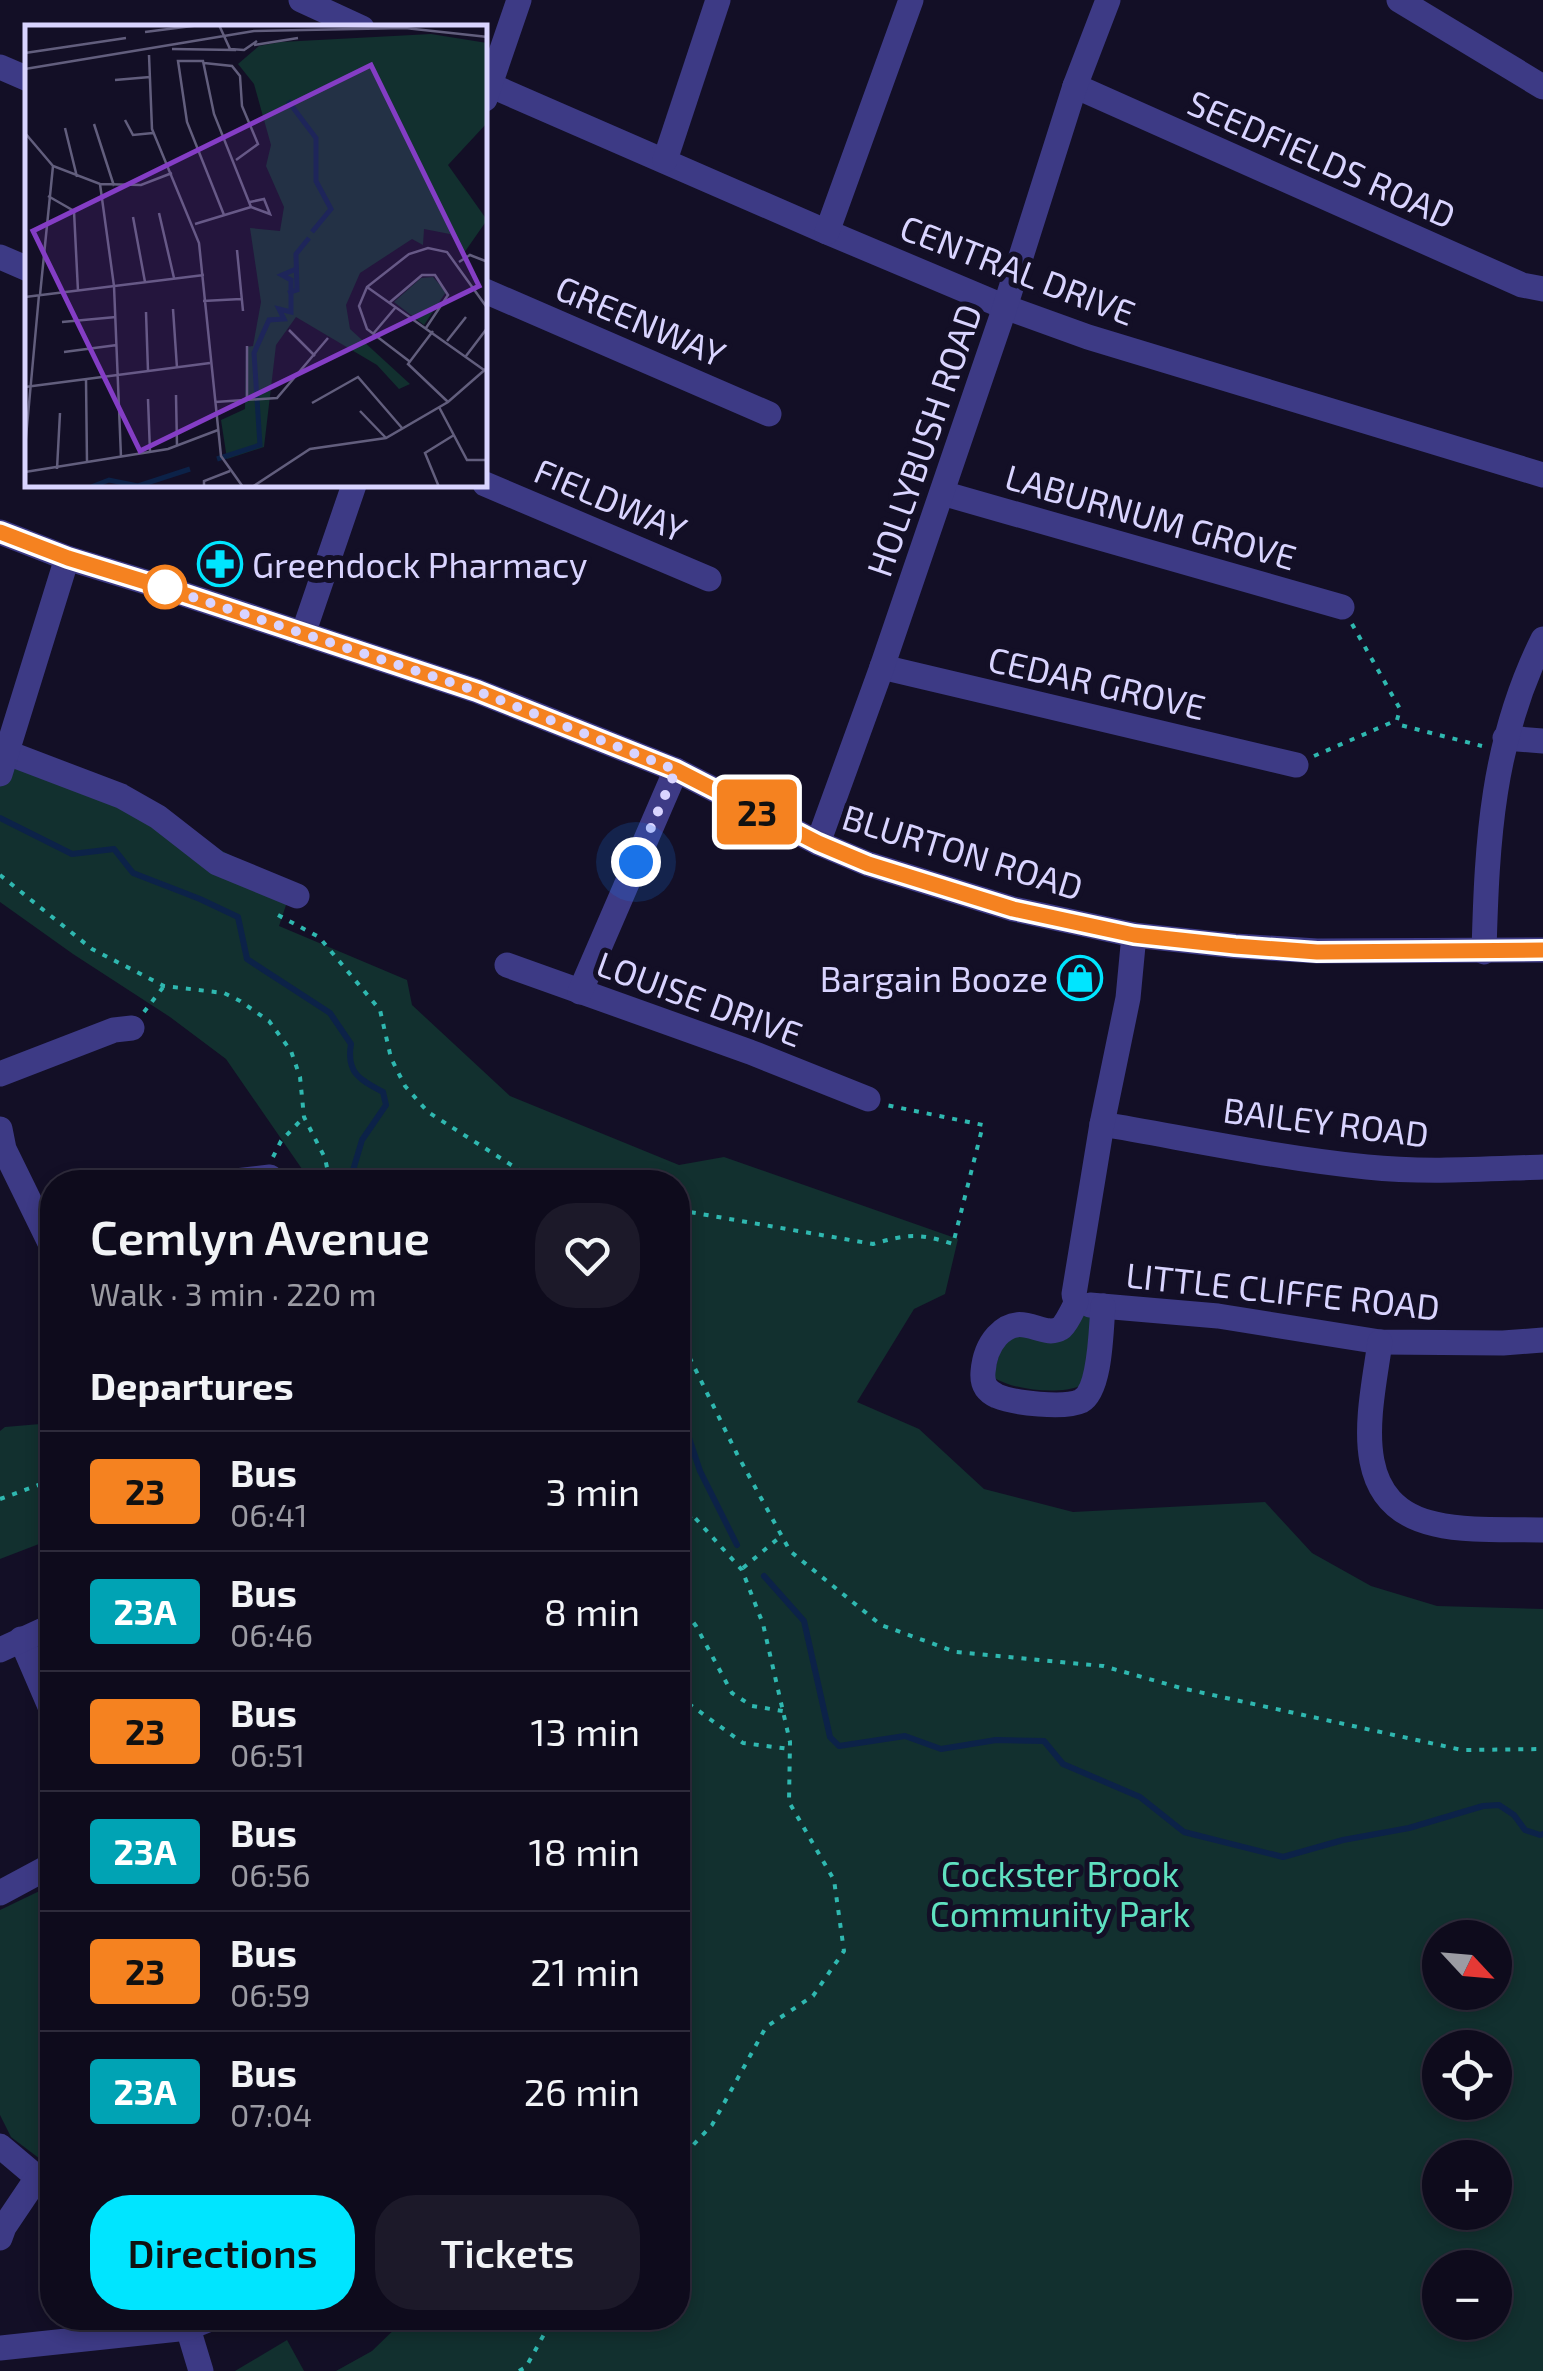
<!DOCTYPE html>
<meta charset="utf-8">
<style>
:root{--surface:#0e0b1c;--page:#1c1929;--text:#f1f3f6;--muted:#9b9ba3;--line:#2e2b3b;--accent:#00e5ff}
body{margin:0;font-family:"Exo 2",sans-serif;background:var(--page);color:var(--text);height:100vh;display:flex;flex-direction:column;font-size:38px;white-space:nowrap}
*{box-sizing:border-box;margin:0}
p{font-size:32px;color:var(--muted)}
.icon{flex:none;width:55px;height:55px;fill:none;stroke:currentColor;stroke-width:2;stroke-linecap:round;stroke-linejoin:round}
.map{position:relative;flex:1;overflow:hidden}
.sheet{position:absolute;left:40px;top:1170px;width:650px;height:1160px;display:flex;flex-direction:column;background:var(--surface);border-radius:40px;box-shadow:0 5px 15px #0003,0 0 0 2px var(--line)}
.sheet>*{flex:none}
.badge{padding:0 20px;border-radius:8px;font-size:35px;line-height:65px}
.needle{width:65px;rotate:116deg}
.buttons{position:absolute;left:1422px;top:1920px;display:grid;gap:20px}
.buttons a{display:grid;place-items:center;width:90px;height:90px;border-radius:50%;background:var(--surface);box-shadow:0 5px 15px #0003,0 0 0 2px var(--line);font-size:50px}
.you{position:absolute;width:50px;height:50px;margin:-25px;border:8px solid #fff;border-radius:50%;background:#1a73e8;box-shadow:0 0 0 15px #1a73e833}
.map>.badge{position:absolute;translate:-50% -50%;box-shadow:0 0 0 5px #fff}
h2{padding:0 50px;font-size:38px;line-height:90px}
.round{display:grid;place-items:center;flex:none;width:105px;height:105px;border-radius:40px;background:var(--page)}
.head{display:flex;align-items:center;justify-content:space-between;height:170px;padding:0 50px}
h1{font-size:48px;font-weight:600;line-height:75px}
.cta{display:flex;gap:20px;margin-top:auto;padding:20px 50px}
.cta a{flex:1;height:115px;border-radius:40px;background:var(--accent);color:#111;font-size:40px;font-weight:600;line-height:115px;text-align:center}
.cta a+a{background:var(--page);color:var(--text)}
ul{padding:0;list-style:none}
li{display:flex;align-items:center;gap:30px;height:120px;padding:0 50px;border-top:2px solid var(--line)}
li div{flex:1}
li b{display:block;font-size:38px}
li em{font-style:normal}
li .badge{min-width:110px;font-weight:700;text-align:center}
.map>svg:first-child{display:block}
.green{fill:#12302f;fill-rule:evenodd}
.lines{fill:none;stroke-linecap:round;stroke-linejoin:round}
.stream{stroke:#0c2248;stroke-width:6}
.path{stroke:#2fb8b0;stroke-width:4;stroke-dasharray:5 8;stroke-linecap:butt}
.minor{stroke:#3d3a85;stroke-width:25}
.line-casing{stroke:#fff;stroke-width:22}
.line{stroke:#f58220;stroke-width:15}
.walk{stroke:#d9d4ff;stroke-width:10;stroke-dasharray:0 18}
.stop-dot{fill:#fff;stroke:#f58220;stroke-width:5}
.labels{text-anchor:middle;dominant-baseline:central;stroke-width:10;stroke-linejoin:round;paint-order:stroke}
.street-label{font-size:35px;fill:#d9d4ff;stroke:#130f26}
.poi-label{font-size:35px;fill:#d9d4ff;stroke:#130f26;text-anchor:start}
.park-label{font-size:35px;fill:#5fe0c0;stroke:#130f26}
.inset-river{fill:none;stroke:#0c2248;stroke-width:5}
.inset-road{fill:none;stroke:#625e7d;stroke-width:2.5}
.view{fill:#843dc5;fill-opacity:0.15;stroke:#843dc5;stroke-width:5}
.inset-edge{fill:none;stroke:#d9d4ff;stroke-width:5}
</style>
<div class="map">
<svg width="1543" height="2371" viewBox="0 0 1543 2371">
<rect width="100%" height="100%" fill="#130f26"/>
<g class="green">
<path d="M0 736 292 887 279 926 407 980 412 1005 510 1096 679 1165 724 1157 958 1239 945 1294 914 1309 857 1402 919 1429 984 1489 1073 1512 1265 1502 1312 1553 1371 1586 1437 1606 1543 1609V2371H336L372 2351 406 2318H678V1182H311L226 1059 170 1017 73 954 0 902ZM1440 1938H1495V1992H1440ZM1440 2048H1495V2102H1440ZM1440 2158H1495V2212H1440ZM1440 2268H1495V2322H1440Z"/>
<path d="M1095 1308 1087 1376 1080 1386C1059 1395 1012 1390 993 1377L1005 1334 1075 1321Z"/>
<polygon points="52,1423 52,1539 0,1559 0,1431 5,1427"/>
<polygon points="52,1885 52,2168 11,2137 0,2115 0,1910"/>
<polygon points="287,2340 304,2371 235,2371"/>
</g>
<g class="lines">
<g class="stream">
<path d="M0 818 72 854 114 849 133 873 200 899 238 917 247 959 330 1013 351 1044C346 1073 360 1080 383 1092L386 1105 362 1140 351 1177 368 1182"/>
<polyline points="371,1182 395,1174 417,1174 420,1182"/>
<polyline points="678,1416 684,1423 700,1471 737,1545"/>
<polyline points="764,1576 804,1621 830,1737 839,1746 905,1736 941,1749 996,1740 1044,1741 1063,1764 1140,1797 1184,1832 1283,1857 1343,1840 1409,1828 1483,1806 1499,1805 1514,1815 1525,1830 1540,1835 1543,1834"/>
</g>
<g class="path">
<polyline points="1352,624 1400,709 1397,720 1400,725 1482,746"/>
<polyline points="1314,756 1397,720"/>
<polyline points="0,875 92,949 164,986 224,993 240,1001 269,1021 291,1051 300,1077 304,1117 325,1158 330,1182"/>
<polyline points="278,915 319,937 380,1010 391,1058 405,1086 428,1112 538,1182"/>
<polyline points="144,1012 164,986"/>
<polyline points="273,1157 281,1141 303,1118"/>
<path d="M678 1210 873 1244C907 1234 919 1233 953 1244L983 1125 886 1105"/>
<polyline points="678,1334 737,1454 790,1551 881,1625 956,1652 1103,1666 1181,1688 1462,1750 1543,1749"/>
<polyline points="0,1499 52,1480"/>
<polyline points="678,1499 742,1570 763,1624 790,1742 789,1802 834,1880 844,1951 813,1996 766,2027 712,2125 678,2161"/>
<polyline points="678,1528 692,1515"/>
<polyline points="743,1568 781,1536"/>
<polyline points="678,1602 696,1626 732,1693 752,1706 783,1711"/>
<polyline points="678,1696 743,1743 790,1749"/>
<polyline points="519,2371 526,2367 553,2318"/>
</g>
<g class="minor">
<polyline points="301,0 362,28"/>
<polyline points="1399,0 1543,87"/>
<polyline points="0,67 28,79"/>
<polyline points="485,83 827,232 1005,307 1088,337 1543,475"/>
<polyline points="1075,86 1522,285 1543,289"/>
<polyline points="485,99 519,0"/>
<polyline points="665,160 718,0"/>
<polyline points="827,232 911,0"/>
<polyline points="0,257 28,269"/>
<polyline points="485,291 769,414"/>
<polyline points="485,484 709,579"/>
<polyline points="942,493 1342,607"/>
<polyline points="0,532 67,558 162,587 477,691 676,770 818,843 868,864 1013,909 1134,935 1235,946 1317,951 1543,950"/>
<polyline points="303,634 354,485"/>
<polyline points="882,667 1296,765"/>
<polyline points="1505,738 1543,741"/>
<polyline points="8,753 121,796 158,817 217,863 297,896"/>
<polyline points="0,774 67,558"/>
<polyline points="818,843 882,667 1005,307 1075,86 1108,0"/>
<path d="M1484 952C1487 840 1492 742 1543 639"/>
<polyline points="507,965 750,1052 868,1099"/>
<polyline points="580,992 676,770"/>
<polyline points="0,1074 114,1030 132,1028"/>
<path d="M1102 1124C1190 1139 1278 1158 1367 1167 1425 1173 1484 1169 1543 1167"/>
<polyline points="0,1129 4,1149 52,1247"/>
<polyline points="227,1182 270,1177"/>
<polyline points="1090,1305 1218,1316 1380,1342 1503,1343 1543,1340"/>
<path d="M1103 1306C1101 1328 1101 1390 1081 1401 1064 1409 1014 1403 997 1396 986 1391 982 1384 983 1372 984 1359 988 1346 997 1336 1022 1309 1042 1340 1061 1328 1065 1326 1075 1306 1076 1302 1076 1299 1074 1297 1074 1294L1102 1124 1128 998 1134 935"/>
<path d="M1380 1342C1371 1408 1345 1504 1435 1524 1469 1532 1508 1529 1543 1530"/>
<polyline points="21,1639 52,1711"/>
<polyline points="0,1650 52,1626"/>
<polyline points="0,1893 52,1865"/>
<polyline points="0,2146 32,2173 52,2179"/>
<polyline points="0,2238 4,2227 39,2175"/>
<polyline points="188,2328 201,2371"/>
<polyline points="0,2348 188,2328 213,2318"/>
</g>
</g>
<g class="lines">
<defs>
<polyline id="line" points="0,532 68,558 162,587 477,691 676,770 818,843 868,864 1013,909 1134,935 1235,946 1317,952 1543,950"/>
</defs>
<use href="#line" class="line-casing"/>
<use href="#line" class="line"/>
<polyline class="walk" points="165,587 162,587 477,691 676,770 636,862"/>
</g>
<defs>
<symbol id="pharmacy-ring" viewBox="-11 -11 22 22"><circle r="9.5" fill="#130f26" stroke="#00e5ff" stroke-width="1.5"/><path d="M-2-6h4v4h4v4h-4v4h-4v-4h-4v-4h4Z" fill="#00e5ff"/></symbol>
<symbol id="shop-ring" viewBox="-11 -11 22 22"><circle r="9.5" fill="#130f26" stroke="#00e5ff" stroke-width="1.5"/><path d="M-5-2.5h2.3a2.7 3.5 0 0 1 5.4 0H5L5.5 6h-11ZM-1.5-2.5h3a1.5 2.3 0 0 0-3 0Z" fill="#00e5ff"/></symbol>
</defs>
<g fill-rule="evenodd">
<use href="#pharmacy-ring" x="195" y="539" width="50" height="50"/>
<use href="#shop-ring" x="1055" y="953" width="50" height="50"/>
</g>
<circle class="stop-dot" cx="165" cy="587" r="20"/>
<g class="labels">
<g class="street-label">
<text transform="translate(1322 158) rotate(24)">SEEDFIELDS ROAD</text>
<text transform="translate(1018 269) rotate(21)">CENTRAL DRIVE</text>
<text transform="translate(641 320) rotate(23)">GREENWAY</text>
<text transform="translate(923 440) rotate(-71)">HOLLYBUSH ROAD</text>
<text transform="translate(611 499) rotate(23)">FIELDWAY</text>
<text transform="translate(1151 516) rotate(16)">LABURNUM GROVE</text>
<text transform="translate(1097 682) rotate(13)">CEDAR GROVE</text>
<text transform="translate(963 851) rotate(17)">BLURTON ROAD</text>
<text transform="translate(700 998) rotate(20)">LOUISE DRIVE</text>
<text transform="translate(1326 1121) rotate(7)">BAILEY ROAD</text>
<text transform="translate(1283 1290) rotate(6)">LITTLE CLIFFE ROAD</text>
</g>
<g class="poi-label">
<text x="252" y="564">Greendock Pharmacy</text>
<text x="1048" y="978" text-anchor="end">Bargain Booze</text>
</g>
<g class="park-label">
<text x="1060" y="1873">Cockster Brook<tspan x="1060" dy="40">Community Park</tspan></text>
</g>
</g>
<g transform="translate(25 25)">
<rect width="462" height="462" fill="#130f26"/>
<path d="M406 9 462 18V98L423 140 462 195 439 228 425 209 399 204 398 220 387 214 335 248 321 280 325 304 385 359 374 364 352 340 271 292 251 320 239 422 202 434 196 395 220 384 221 322 228 321 236 277 225 203 255 206 259 182 241 141 246 120 229 59 213 39 234 21 256 17ZM408 252 421 267 399 300 369 277 396 253Z" fill="#12302f"/>
<path class="inset-river" d="M263 76 291 113V156L306 184 287 207M263 268 272 265 271 229 284 213M192 434 235 420 229 328 244 295 259 294 254 284 266 287V255L257 250 271 244M66 462 84 455 113 461 165 444"/>
<path class="inset-road" d="M194 0 205 24 219 25 232 16M120 7 175 0M229 20 273 13M147 24 211 25M0 28 101 13M124 30 127 104 174 218 196 431 218 462M179 38 207 41 215 51 217 81 233 119 211 135M0 44 229 6 380 3 463 12M90 55 125 52M100 95 108 110 128 108M69 99 89 161M40 103 52 152M0 108 28 141 75 159 116 160 147 148M75 159 89 261 96 432M23 171 49 186 53 266M134 188 149 253M199 190 162 97 153 36H178L189 89 226 182 245 189 239 174 225 177M108 192 120 257M170 199 226 182M212 225 218 286M434 237 445 230 463 237M342 262 459 345M15 270 28 141M0 272 179 250M178 276 216 274M364 278 397 250H410L423 270 401 303M148 284 152 343M121 287 123 346M37 297 91 292M264 305 290 331M408 306 383 339 423 377M348 309 370 283M422 316 441 292M39 327 92 320M441 331 463 302M384 336 342 304 334 281 342 262 384 229 403 223 422 227 463 284M61 354 62 438M0 362 185 338M151 370 152 421M222 372V321M123 374 125 427M190 377 252 373 303 313M287 378 333 352 377 403M414 382 442 435H461M335 386 361 413M0 423 14 270M32 444 35 388M0 447 143 424 193 405M179 462V456L205 446M227 462 285 424 361 413 423 377 463 342M414 462 400 428 429 410"/>
<path class="view" d="M346 40 454 261 115 426 8 206Z"/>
<rect width="462" height="462" class="inset-edge"/>
</g>
</svg>
<div class="buttons">
<a><svg class="needle" viewBox="-14 -14 28 28"><path d="M0-13l5 13h-10z" fill="#e53935"/><path d="M0 13l5-13h-10z" fill="#9b9ba3"/></svg></a>
<a><svg class="icon" aria-label="locate" viewBox="0 0 24 24"><circle cx="12" cy="12" r="6"/><path d="M12 2v4M12 18v4M2 12h4M18 12h4"/></svg></a>
<a>+</a>
<a>−</a>
</div>
<div class="you" style="left:636px;top:862px"></div>
<b class="badge" style="left:757px;top:812px;background:#f58220;color:#111">23</b>
<section class="sheet">
<div class="head"><div><h1>Cemlyn Avenue</h1><p>Walk · 3 min · 220 m</p></div><a class="round"><svg class="icon" aria-label="heart" viewBox="0 0 24 24"><path d="M12 20l-8-8c-3-5 5-10 8-4 3-6 11-1 8 4z"/></svg></a></div>
<h2>Departures</h2>
<ul>
<li><span class="badge" style="background:#f58220;color:#111">23</span><div><b>Bus</b><p>06:41</p></div><em>3 min</em></li>
<li><span class="badge" style="background:#00a3b4;color:#fff">23A</span><div><b>Bus</b><p>06:46</p></div><em>8 min</em></li>
<li><span class="badge" style="background:#f58220;color:#111">23</span><div><b>Bus</b><p>06:51</p></div><em>13 min</em></li>
<li><span class="badge" style="background:#00a3b4;color:#fff">23A</span><div><b>Bus</b><p>06:56</p></div><em>18 min</em></li>
<li><span class="badge" style="background:#f58220;color:#111">23</span><div><b>Bus</b><p>06:59</p></div><em>21 min</em></li>
<li><span class="badge" style="background:#00a3b4;color:#fff">23A</span><div><b>Bus</b><p>07:04</p></div><em>26 min</em></li>
</ul>
<div class="cta"><a>Directions</a><a>Tickets</a></div>
</section>
</div>
